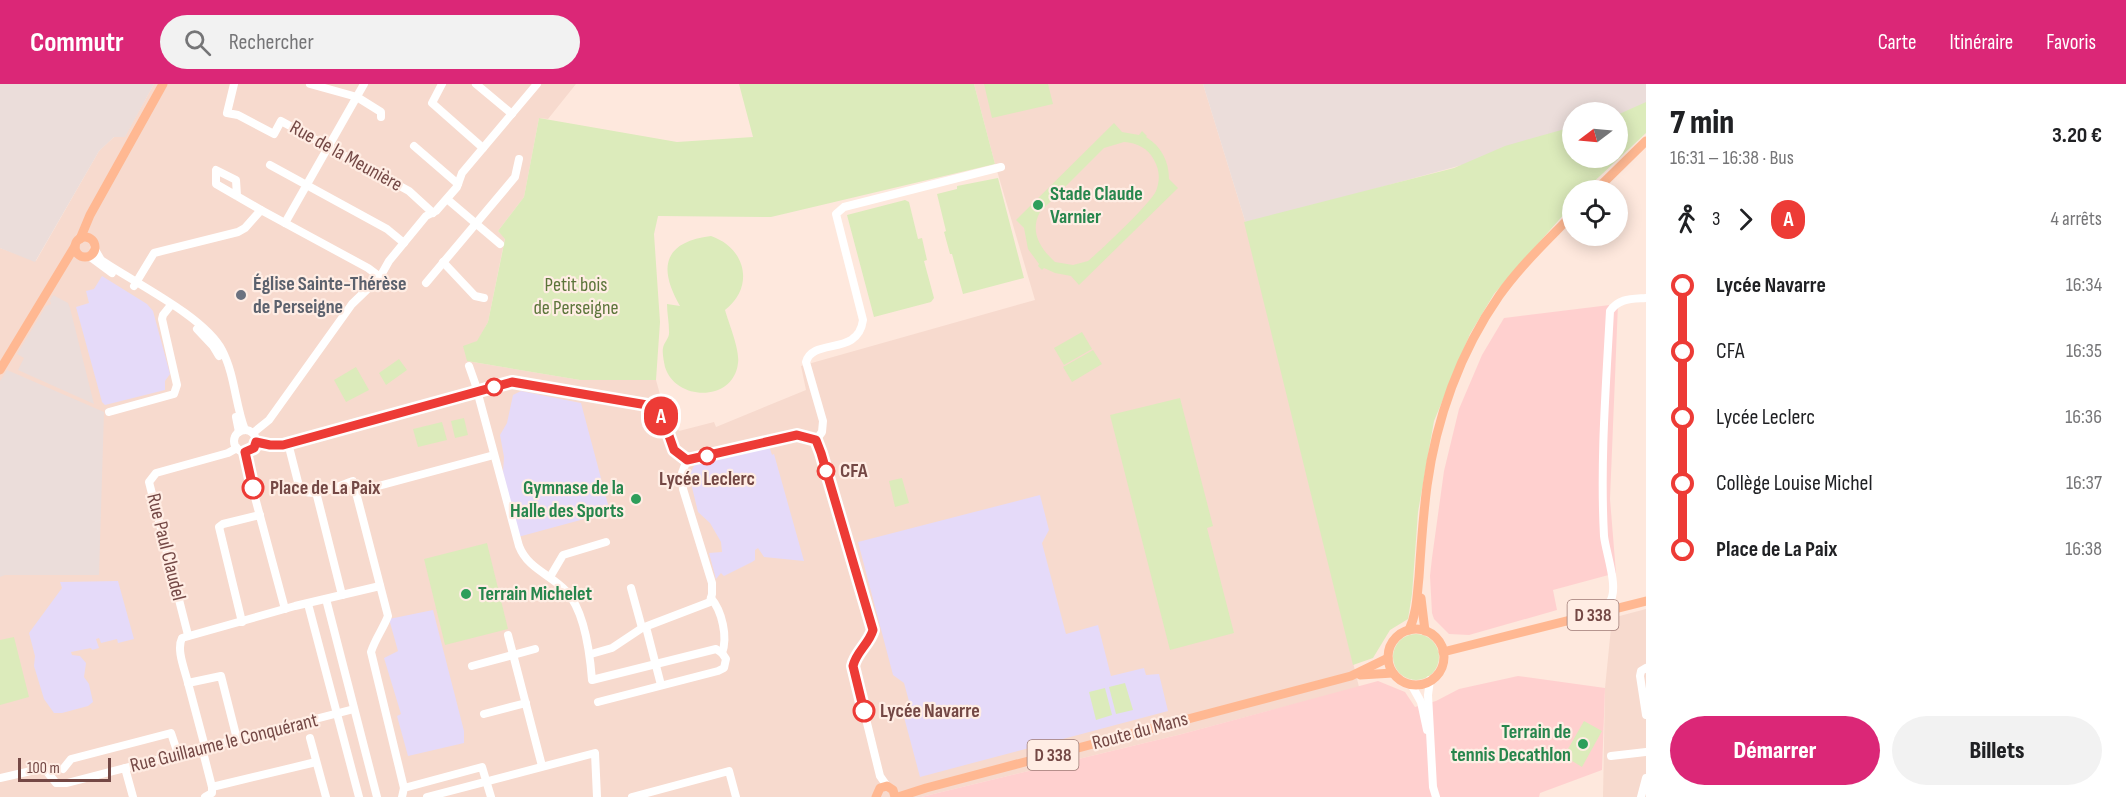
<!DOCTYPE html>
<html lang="fr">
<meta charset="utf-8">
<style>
:root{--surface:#fff;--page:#f2f2f2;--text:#202124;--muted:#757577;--accent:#db2777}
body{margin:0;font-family:"Sofia Sans Condensed",sans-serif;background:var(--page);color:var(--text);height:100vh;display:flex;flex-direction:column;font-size:22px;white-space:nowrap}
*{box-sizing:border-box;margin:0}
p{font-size:20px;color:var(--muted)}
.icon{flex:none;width:33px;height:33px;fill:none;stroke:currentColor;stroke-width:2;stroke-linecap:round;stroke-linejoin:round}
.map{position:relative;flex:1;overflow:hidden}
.panel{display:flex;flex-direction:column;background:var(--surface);width:480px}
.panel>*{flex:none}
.badge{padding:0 12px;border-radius:20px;font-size:21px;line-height:39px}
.needle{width:39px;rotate:254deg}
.fabs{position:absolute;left:1562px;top:18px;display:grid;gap:12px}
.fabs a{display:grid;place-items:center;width:66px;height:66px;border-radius:50%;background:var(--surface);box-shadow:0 3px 15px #0003;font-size:30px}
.scale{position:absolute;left:18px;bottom:15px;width:93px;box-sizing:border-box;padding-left:6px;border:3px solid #744845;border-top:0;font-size:16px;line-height:21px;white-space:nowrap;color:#744845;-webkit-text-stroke:4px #ffede4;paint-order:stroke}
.map>.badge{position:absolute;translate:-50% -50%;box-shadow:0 0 0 3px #fff}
.legs{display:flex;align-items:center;gap:9px;height:66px;padding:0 24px;font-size:20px}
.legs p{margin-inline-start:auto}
.headline{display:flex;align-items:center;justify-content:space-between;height:102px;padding:0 24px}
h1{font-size:33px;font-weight:800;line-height:45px}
.primary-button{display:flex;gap:12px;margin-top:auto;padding:12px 24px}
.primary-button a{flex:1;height:69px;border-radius:36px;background:var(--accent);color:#fff;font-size:24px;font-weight:800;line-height:69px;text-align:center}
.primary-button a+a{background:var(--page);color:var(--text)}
ul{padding:0 24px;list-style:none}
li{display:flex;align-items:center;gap:21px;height:66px;font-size:22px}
li i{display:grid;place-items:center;width:9px;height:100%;margin:0 8px;background:currentColor}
li i::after{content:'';width:15px;height:15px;margin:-8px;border:4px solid;border-radius:50%;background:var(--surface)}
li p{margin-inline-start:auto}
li:first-child i{background:linear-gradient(#0000 50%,currentColor 0)}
li:last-child i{background:linear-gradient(currentColor 50%,#0000 0)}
header{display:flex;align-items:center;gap:36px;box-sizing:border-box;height:84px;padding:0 30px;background:var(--accent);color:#fff}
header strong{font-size:28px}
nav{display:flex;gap:33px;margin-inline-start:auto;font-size:21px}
.search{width:420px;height:54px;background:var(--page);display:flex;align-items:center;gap:15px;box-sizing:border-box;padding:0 21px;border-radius:33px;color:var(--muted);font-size:22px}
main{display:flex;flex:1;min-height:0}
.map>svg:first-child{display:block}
.residential{fill:#f7dace}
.commercial{fill:#ffd0cf}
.industrial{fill:#ebddda}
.education{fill:#e5daf9}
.green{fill:#dcebbb;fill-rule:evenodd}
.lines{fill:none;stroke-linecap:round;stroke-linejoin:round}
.minor{stroke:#fff;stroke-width:8}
.major{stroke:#ffb892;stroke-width:9}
.line-1-casing{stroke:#fff;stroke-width:14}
.line-1{stroke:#ed3b36;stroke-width:9}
.leisure-dot{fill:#2e9e5b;stroke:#ffede4;stroke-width:2}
.worship-dot{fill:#6b7280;stroke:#ffede4;stroke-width:2}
.stop-1-dot{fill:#fff;stroke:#ed3b36;stroke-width:3}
.labels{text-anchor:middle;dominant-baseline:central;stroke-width:4.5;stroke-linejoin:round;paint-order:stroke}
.shield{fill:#ffede4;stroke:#9e7a75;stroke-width:1.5}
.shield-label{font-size:18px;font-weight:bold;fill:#744845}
.street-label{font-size:20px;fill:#744845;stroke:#ffede4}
.leisure-label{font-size:20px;font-weight:bold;fill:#27864d;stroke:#ffede4;text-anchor:start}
.worship-label{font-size:20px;font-weight:bold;fill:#5b616d;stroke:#ffede4;text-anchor:start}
.park-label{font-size:20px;fill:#5c753a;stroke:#ffede4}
.stop-label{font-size:20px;font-weight:bold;fill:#744845;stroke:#ffede4;text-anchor:start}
</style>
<header>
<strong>Commutr</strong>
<div class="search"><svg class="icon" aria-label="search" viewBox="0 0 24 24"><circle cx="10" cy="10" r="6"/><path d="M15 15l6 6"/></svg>Rechercher</div>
<nav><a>Carte</a><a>Itinéraire</a><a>Favoris</a></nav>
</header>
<main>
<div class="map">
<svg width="1646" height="713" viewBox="0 0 1646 713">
<rect width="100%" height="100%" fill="#fee8dd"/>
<g class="residential">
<polygon points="154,0 576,0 548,35 539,34 524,113 498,147 505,154 488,238 467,277 580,296 656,296 661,314 679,347 714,338 716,343 806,306 801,282 1035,216 995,80 974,0 1203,0 1246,140 1359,603 1182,650 921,713 0,713 0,164 36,177 99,67 114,53 125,52"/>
<polygon points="1646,525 1646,713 1603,713 1605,604 1612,534"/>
</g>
<g class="commercial">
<polygon points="1618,220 1610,415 1616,489 1553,506 1557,526 1469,551 1449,550 1434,535 1432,529 1430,492 1432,474 1444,387 1459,325 1482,271 1504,234"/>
<polygon points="1518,592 1605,604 1602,686 1540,709 1539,713 921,713 1182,650 1378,597 1405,608 1415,623 1436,617 1459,605"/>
</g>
<g class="industrial">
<polygon points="0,0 154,0 125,53 114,53 99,67 35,178 0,164"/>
<polygon points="1203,0 1646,0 1646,31 1617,39 1617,28 1572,28 1572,51 1246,140"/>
<polygon points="53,211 68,219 70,224 94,320 18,286 24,274 17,270 46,222 51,220 50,216"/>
<polygon points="7,286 104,328 99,491 5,491 0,493 0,297"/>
</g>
<g class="education">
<polygon points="102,192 147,220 153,227 170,290 165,297 165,306 105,321 102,318 76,223 89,219 86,207 94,205"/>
<polygon points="521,307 581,319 610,428 518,453 503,388 504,373 500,351 507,339 513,311"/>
<polygon points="769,362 772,371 774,370 804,477 764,473 758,464 755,466 755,476 752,478 724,492 721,489 716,495 709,469 722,468 721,458 710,439 698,428 689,391 694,382 701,378"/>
<polygon points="1040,411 1049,446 1042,459 1066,550 1098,541 1111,592 1144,584 1146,591 1159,590 1168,627 920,693 904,633 910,621 904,599 893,591 858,458"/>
<polygon points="118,497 134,555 118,559 117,555 101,559 99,554 96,555 99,564 92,566 91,564 71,568 72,571 80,572 86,579 84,593 89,600 93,618 88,622 62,629 54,629 44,615 34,582 35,572 29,549 62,504 60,498"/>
<polygon points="433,526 464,647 464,659 408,672 397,632 401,630 384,574 398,567 389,535"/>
</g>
<g class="green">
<polygon points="739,0 974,0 995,80 771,133 658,132 654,150 660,238 656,296 580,296 467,277 463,262 477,257 488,238 505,155 498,147 524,113 539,34 677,58 753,53"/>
<polygon points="984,0 1048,0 1053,20 992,34"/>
<polygon points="1646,18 1646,49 1585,106 1572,106 1572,121 1494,210 1470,250 1434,337 1418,428 1412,510 1408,535 1390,546 1373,574 1353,581 1244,138 1454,84 1505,62 1572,43 1572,74 1617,74 1617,31"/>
<path d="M1114 39 1122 48 1139 51 1142 47 1147 52 1146 53C1161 62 1169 77 1169 95L1178 104 1079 201 1071 192 1055 189 1044 184 1042 186 1038 182 1039 180 1028 165 1024 144 1016 136ZM1124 58C1137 59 1148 64 1154 76 1160 86 1160 97 1156 107 1150 120 1100 167 1088 177L1073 181 1055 178C1041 165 1029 148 1040 128L1104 64Z"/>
<polygon points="998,94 1024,194 963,210 952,170 950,170 944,148 946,147 937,110 957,105 957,102"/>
<polygon points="905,116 909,118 918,155 922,154 927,176 924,177 934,214 931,218 874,233 847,131"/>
<path d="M711 152C746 164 755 203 725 226 729 240 740 266 738 279 734 318 676 318 665 283 664 278 662 269 663 264 664 258 670 254 669 247 669 238 667 229 667 220L680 222C658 184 663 158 711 152Z"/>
<polygon points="1082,248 1092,265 1064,281 1054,264"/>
<polygon points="1093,266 1102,280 1072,298 1063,283"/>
<polygon points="399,275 407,286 386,301 379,289"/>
<polygon points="356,283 369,306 346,318 334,296"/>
<polygon points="1180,314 1213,442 1207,444 1234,549 1170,566 1110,331"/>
<polygon points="464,334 468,351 455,354 451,337"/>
<polygon points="442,338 447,356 418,363 413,345"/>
<polygon points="902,394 909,419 895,423 889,397"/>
<polygon points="487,459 508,545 445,561 424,475"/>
<circle cx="1416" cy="573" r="23"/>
<polygon points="14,553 29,613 0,621 0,556"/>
<polygon points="1125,599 1133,626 1116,630 1109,603"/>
<polygon points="1105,604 1112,631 1096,636 1089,608"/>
<polygon points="1584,637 1602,647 1582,683 1564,672"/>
</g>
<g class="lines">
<g class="minor">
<polyline points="234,0 227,29 238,31 274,50 281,37 409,107 433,129"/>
<polyline points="310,0 357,13 381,28 381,33"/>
<polyline points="442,0 432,19 483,64"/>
<polyline points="476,0 512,30"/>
<polyline points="414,62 458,100"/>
<polyline points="270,81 387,145 404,159"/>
<polyline points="237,112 236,96 216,86 216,100 261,126"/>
<polyline points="447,115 500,160"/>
<polyline points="285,139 364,0"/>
<path d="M94 164 101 176C133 198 204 232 222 266 235 291 235 320 245 346"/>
<polyline points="89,172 112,189"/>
<polyline points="443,178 475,212 484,214"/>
<polyline points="380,193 389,177 426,132 436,127 457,103 462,89 537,0"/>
<polyline points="426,199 515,93 519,75"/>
<polyline points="134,202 154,169 238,148 245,144 261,126 368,184 380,193 352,220 269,336 253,349"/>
<polyline points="197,245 213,262 219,272"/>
<path d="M469 282 475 299 519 462C528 485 550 490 566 507 585 527 590 570 592 596L716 565 722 569 726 575 724 584 718 587 598 618"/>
<polyline points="109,328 174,310 177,301 162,235 163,231 171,221"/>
<polyline points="236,333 239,348"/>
<circle cx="245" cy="357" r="11"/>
<path d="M816 356 822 348 823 337 806 278C813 253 858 273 863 236L836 130 844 123 1001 83"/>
<polyline points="256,359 270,361 283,361 512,298 520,298 653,322 662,332 674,366 687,376"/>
<path d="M288 359 300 406C315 414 338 402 353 397L388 532C383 545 375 555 371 568L404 704"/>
<polyline points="245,368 246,380 285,525"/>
<path d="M687 376 797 351 807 352 816 356 873 546C869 560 856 568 853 582L880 692 887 702"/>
<polyline points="316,408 342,511"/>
<polyline points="356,408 494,371"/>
<polyline points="550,493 563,471 606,458"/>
<polyline points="631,504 642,544"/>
<path d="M711 514C722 527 728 553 722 569"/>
<polyline points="326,515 377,713"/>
<polyline points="308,520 359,713"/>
<path d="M1579 530 1609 519C1620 506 1606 470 1604 452 1600 377 1606 302 1610 227 1619 214 1631 215 1646 214"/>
<polyline points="242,538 219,443 223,440 260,431"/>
<polyline points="646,543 661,601"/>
<polyline points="188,551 149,398 156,389 228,369 237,364"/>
<polyline points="508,551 542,682"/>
<polyline points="591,570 612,564 642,544 710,518 712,510 712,499 683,405 682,389 687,376"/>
<polyline points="472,582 535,565"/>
<polyline points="1646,584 1641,587 1640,592 1646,631"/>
<polyline points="1430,596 1428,611 1433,703 1436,713"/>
<path d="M188 599C185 586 176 566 182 554L295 522 380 502"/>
<polyline points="1411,600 1421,618 1427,646"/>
<polyline points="484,630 526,619"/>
<polyline points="310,654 326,713"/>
<polyline points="205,663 188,599 221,592 237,655"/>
<polyline points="202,664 212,703 212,709 205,713"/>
<polyline points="1611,672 1646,668"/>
<polyline points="125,684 133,713"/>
<polyline points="63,685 71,675 171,649 178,670"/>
<polyline points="0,694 44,684 56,699 67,699 354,625"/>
<polyline points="212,703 316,678"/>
<polyline points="402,713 404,704 482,683 491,713"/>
<polyline points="427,713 595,669 597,713"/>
<polyline points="632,713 729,687 736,713"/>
<polyline points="1641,713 1646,694"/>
</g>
<g class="major">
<polyline points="1596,106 1646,57"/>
<circle cx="85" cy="163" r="10"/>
<polyline points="80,155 90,131 163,0"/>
<polyline points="0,286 75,162"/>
<polyline points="1421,514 1425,547"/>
<circle cx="1416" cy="573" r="28"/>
<path d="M1409 546C1417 529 1417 511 1419 493 1421 462 1423 432 1427 402 1436 335 1460 268 1499 212 1520 182 1547 157 1572 131"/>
<polyline points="1443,568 1646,517"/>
<polyline points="1360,591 1393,589"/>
<polyline points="876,713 880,704 887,702 893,706 895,713"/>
<polyline points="898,713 926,704 1351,592 1388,574"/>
</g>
</g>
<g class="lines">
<defs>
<path id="line-1" d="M253 404 245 368 254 364 256 358 270 361H283L512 298 653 322 662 332 674 366 687 376 797 351 816 356 821 369 873 546C869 560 856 568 853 582L864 627"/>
</defs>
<use href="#line-1" class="line-1-casing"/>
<use href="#line-1" class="line-1"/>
</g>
<g class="leisure-dot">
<circle cx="1038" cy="121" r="6"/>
<circle cx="636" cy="415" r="6"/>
<circle cx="466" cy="510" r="6"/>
<circle cx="1583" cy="660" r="6"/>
</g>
<circle class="worship-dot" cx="241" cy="211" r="6"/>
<g class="stop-1-dot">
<circle cx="494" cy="303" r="8"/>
<circle cx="707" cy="372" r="8"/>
<circle cx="826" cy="387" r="8"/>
<circle cx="253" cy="404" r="10"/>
<circle cx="864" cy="627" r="10"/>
</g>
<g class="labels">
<g class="shield">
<rect x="1567.5" y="516" width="51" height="30" rx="4.5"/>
<rect x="1027.5" y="656" width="51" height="30" rx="4.5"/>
</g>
<g class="shield-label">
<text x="1593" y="531">D 338</text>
<text x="1053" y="671">D 338</text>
</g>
<g class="street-label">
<text transform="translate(346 72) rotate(29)">Rue de la Meunière</text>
<text transform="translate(166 463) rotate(76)">Rue Paul Claudel</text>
<text transform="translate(1140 647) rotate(-15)">Route du Mans</text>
<text transform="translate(224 659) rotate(-14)">Rue Guillaume le Conquérant</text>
</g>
<g class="leisure-label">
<text x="1050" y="110">Stade Claude<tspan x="1050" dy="23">Varnier</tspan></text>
<text x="624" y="404" text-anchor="end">Gymnase de la<tspan x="624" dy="23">Halle des Sports</tspan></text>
<text x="478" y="510">Terrain Michelet</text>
<text x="1571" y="648" text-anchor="end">Terrain de<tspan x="1571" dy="23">tennis Decathlon</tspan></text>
</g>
<g class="worship-label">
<text x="253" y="200">Église Sainte-Thérèse<tspan x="253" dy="23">de Perseigne</tspan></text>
</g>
<g class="park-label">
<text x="576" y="201">Petit bois<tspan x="576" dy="23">de Perseigne</tspan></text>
</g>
<g class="stop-label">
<text x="840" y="387">CFA</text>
<text x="707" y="395" text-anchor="middle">Lycée Leclerc</text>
<text x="270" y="404">Place de La Paix</text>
<text x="880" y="627">Lycée Navarre</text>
</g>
</g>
</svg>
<div class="fabs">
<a><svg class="needle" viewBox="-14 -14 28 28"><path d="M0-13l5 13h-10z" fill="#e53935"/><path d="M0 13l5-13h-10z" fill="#757577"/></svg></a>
<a><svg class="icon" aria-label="locate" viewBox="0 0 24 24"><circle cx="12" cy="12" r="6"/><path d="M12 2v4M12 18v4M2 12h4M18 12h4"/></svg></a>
</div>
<div class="scale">100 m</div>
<b class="badge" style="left:661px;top:332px;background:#ed3b36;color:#fff">A</b>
</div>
<section class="panel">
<div class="headline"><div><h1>7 min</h1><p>16:31 – 16:38 · Bus</p></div><b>3.20 €</b></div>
<div class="legs"><svg class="icon" aria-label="walk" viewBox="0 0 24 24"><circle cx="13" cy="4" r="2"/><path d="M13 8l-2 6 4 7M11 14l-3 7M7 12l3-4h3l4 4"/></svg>3<svg class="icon" aria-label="forward" viewBox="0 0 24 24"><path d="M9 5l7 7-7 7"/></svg><b class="badge" style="background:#ed3b36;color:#fff">A</b><p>4 arrêts</p></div>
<ul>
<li><i style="color:#ed3b36"></i><b>Lycée Navarre</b><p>16:34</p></li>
<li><i style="color:#ed3b36"></i><span>CFA</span><p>16:35</p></li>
<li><i style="color:#ed3b36"></i><span>Lycée Leclerc</span><p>16:36</p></li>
<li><i style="color:#ed3b36"></i><span>Collège Louise Michel</span><p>16:37</p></li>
<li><i style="color:#ed3b36"></i><b>Place de La Paix</b><p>16:38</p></li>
</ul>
<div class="primary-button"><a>Démarrer</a><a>Billets</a></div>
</section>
</main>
